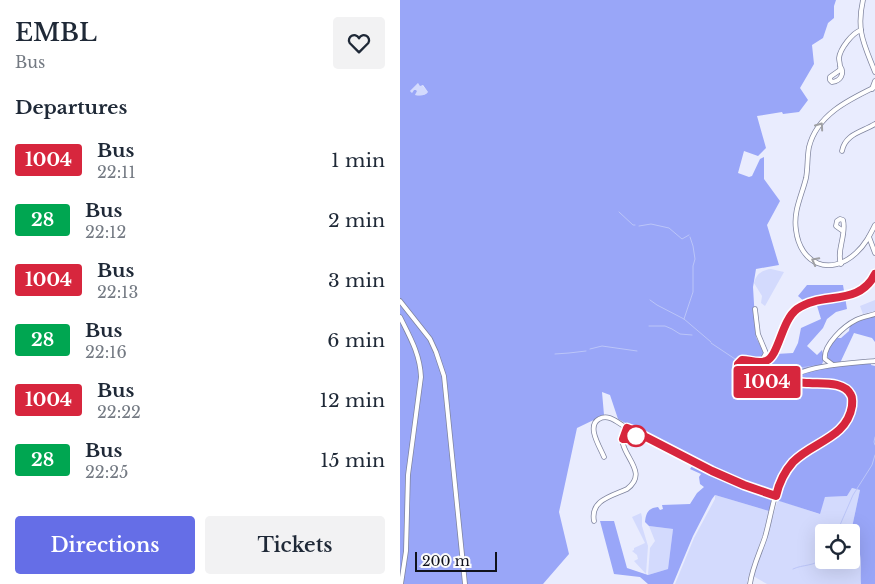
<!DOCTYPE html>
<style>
:root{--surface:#fff;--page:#f2f2f3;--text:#1f2937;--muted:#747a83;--accent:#656ee7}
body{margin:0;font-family:"Libre Baskerville",serif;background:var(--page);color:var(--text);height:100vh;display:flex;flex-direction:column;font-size:19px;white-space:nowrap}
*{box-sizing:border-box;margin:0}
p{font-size:16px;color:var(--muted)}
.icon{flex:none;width:28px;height:28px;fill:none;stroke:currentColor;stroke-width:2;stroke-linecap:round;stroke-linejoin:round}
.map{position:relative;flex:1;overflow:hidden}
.drawer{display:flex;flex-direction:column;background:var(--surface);width:400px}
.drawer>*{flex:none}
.badge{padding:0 10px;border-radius:4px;font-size:18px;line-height:32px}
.controls{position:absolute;left:415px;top:524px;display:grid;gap:10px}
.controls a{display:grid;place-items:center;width:45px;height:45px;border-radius:5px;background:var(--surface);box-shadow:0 5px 20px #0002;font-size:25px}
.scale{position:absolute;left:15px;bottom:12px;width:82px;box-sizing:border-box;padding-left:5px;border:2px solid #10121c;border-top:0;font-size:14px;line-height:18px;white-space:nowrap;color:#10121c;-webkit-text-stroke:4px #fbfbfb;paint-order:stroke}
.map>.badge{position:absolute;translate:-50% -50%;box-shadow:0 0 0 2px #fff}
h2{padding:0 15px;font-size:19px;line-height:45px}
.round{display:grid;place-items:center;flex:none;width:52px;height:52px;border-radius:5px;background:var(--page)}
.overview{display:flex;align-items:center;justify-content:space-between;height:85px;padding:0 15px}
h1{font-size:24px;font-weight:600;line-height:38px}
.action{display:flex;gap:10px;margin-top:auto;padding:10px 15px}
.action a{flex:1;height:58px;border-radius:5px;background:var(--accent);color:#fff;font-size:20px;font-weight:600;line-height:58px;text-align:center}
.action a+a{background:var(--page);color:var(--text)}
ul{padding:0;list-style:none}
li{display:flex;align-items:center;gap:15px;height:60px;padding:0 15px}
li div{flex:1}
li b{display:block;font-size:19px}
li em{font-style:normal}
li .badge{min-width:55px;font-weight:700;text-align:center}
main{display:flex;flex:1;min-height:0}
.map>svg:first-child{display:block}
.green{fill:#d3dafd}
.forest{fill:#99a6f8;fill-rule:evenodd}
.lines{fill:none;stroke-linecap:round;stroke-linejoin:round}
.stream{stroke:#bbc5f8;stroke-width:1}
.minor-casing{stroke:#7f849e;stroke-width:5.5}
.minor{stroke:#fff;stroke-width:4}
.oneway{stroke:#9fa0a4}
.line-casing{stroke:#fff;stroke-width:11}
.line{stroke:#d7263d;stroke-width:8}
.stop-dot{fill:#fff;stroke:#d7263d;stroke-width:2.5}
</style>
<main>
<section class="drawer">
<div class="overview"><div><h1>EMBL</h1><p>Bus</p></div><a class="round"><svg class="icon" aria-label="heart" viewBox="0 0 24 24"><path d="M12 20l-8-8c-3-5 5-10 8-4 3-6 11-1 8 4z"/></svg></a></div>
<h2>Departures</h2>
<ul>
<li><span class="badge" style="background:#d7263d;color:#fff">1004</span><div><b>Bus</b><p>22:11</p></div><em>1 min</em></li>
<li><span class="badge" style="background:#00a651;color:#fff">28</span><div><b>Bus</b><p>22:12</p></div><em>2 min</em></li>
<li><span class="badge" style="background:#d7263d;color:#fff">1004</span><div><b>Bus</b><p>22:13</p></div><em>3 min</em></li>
<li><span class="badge" style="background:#00a651;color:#fff">28</span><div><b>Bus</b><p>22:16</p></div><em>6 min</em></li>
<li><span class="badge" style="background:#d7263d;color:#fff">1004</span><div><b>Bus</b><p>22:22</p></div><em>12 min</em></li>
<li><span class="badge" style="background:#00a651;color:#fff">28</span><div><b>Bus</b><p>22:25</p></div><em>15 min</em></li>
</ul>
<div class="action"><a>Directions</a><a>Tickets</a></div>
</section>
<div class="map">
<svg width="475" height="584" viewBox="0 0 475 584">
<rect width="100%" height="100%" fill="#e9ecfe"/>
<g class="green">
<path d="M18 83 22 85 28 92C24 96 20 96 15 95L17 90H14L12 93 10 91Z"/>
<path d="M371 269 384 272 365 306 361 303 362 296 354 283C356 274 362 270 371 269Z"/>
<polygon points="475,300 475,311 463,314 460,306"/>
<path d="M452 488 460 490 451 532H424V560H451V538C463 551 460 568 461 584H367L353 576 378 500 419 514 425 497 447 496Z"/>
<polygon points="315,495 369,511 365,528 347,581 348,584 275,584 294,538 315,499"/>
<polygon points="241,513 242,517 242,526 248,546 246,574 234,561 238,559 237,555 232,551 234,550 234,548 245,543 232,517"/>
<polygon points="249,526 273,529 268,569 248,575 250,548 255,541"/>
</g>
<g class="forest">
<path d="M0 0H436L434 6V18L428 23 423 38 412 45 414 64 400 88 408 100 399 112 383 114 382 112 357 116 366 148 358 156 344 151 338 173 349 177 352 176 360 159 364 157V179L380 201 367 225 379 265 356 269 353 287 356 337 361 347 369 353 367 358 376 354 393 353 398 343 401 328 421 319 415 299 405 302 398 296 407 285H443L447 309 436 312 427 319 423 328 407 346 417 355 422 350 424 359 421 367V368L471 363V365L475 366V584H461C460 575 462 559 459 550 457 544 452 539 451 532L460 490 452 488 447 496 425 497 420 514 373 499 369 511 315 495 312 499 293 536 273 584H248L240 577 214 574 200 521H214L227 568 248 575 268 569 273 529 249 526 245 522C246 513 248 508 258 507L260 510 263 509 262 505 290 504 297 493 304 487 300 484 299 477 301 474 290 469 292 466H295L297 462 218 419 210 395 202 392 204 415 177 428 159 512 169 554 143 584H0ZM18 83 20 86 23 85 28 92C25 96 20 96 15 95L17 91 16 90H14L12 93 10 91Z"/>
<path d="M475 316V342L472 338 454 333 440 363 433 364C422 354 429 348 436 338H441L449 331 450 325 461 320Z"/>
</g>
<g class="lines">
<g class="stream">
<polyline points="219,212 233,225 235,225"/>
<polyline points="239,226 251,224 269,228 282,239 289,235"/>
<polyline points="250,300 257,305 284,319 311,342"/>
<polyline points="284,319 293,292 293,266 295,259 293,246 290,237"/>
<polyline points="249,326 265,326 272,329 280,334 292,335"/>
<polyline points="311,343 338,361"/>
<polyline points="190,349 202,346 237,351"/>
<polyline points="155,354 169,353 186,351"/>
<polyline points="342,363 346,367 362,376 374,376 378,378 390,374 399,368 414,366"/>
<polyline points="355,387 359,386 363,383"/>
<polyline points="475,437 474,442 475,445"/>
<polyline points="437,532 453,495 472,465 475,455"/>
<path d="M393 569C403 564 415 567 424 557"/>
</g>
<defs>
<g id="minor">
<path d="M463 0C456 31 464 44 475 72"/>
<path d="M440 66C445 73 441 81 432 82L430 80V77L440 70C441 66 439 62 439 58 440 49 452 33 461 30"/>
<path d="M475 87C448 100 417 115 409 147 407 157 408 168 406 178 402 195 393 211 396 230 400 264 430 277 456 253 465 245 470 235 475 225"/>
<polyline points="472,89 475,81"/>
<path d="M442 151C445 134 462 132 475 124"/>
<polyline points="469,237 475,253"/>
<path d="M441 264C436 251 447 234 443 220L440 219 437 221 436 226 443 231"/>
<polyline points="0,301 30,339 36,352 44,376 65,584"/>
<polyline points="355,309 358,334 366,353 361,362"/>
<path d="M0 317C10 337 20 354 21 377L8 475 6 551 1 584"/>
<path d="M433 365 425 359C423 345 444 326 456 320 462 317 469 316 475 314"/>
<path d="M387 381C401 365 454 363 475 361"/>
<polyline points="223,439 228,439 240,434"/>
<path d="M204 457C200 447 186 426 199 419 209 413 219 424 227 428 231 430 236 432 241 434 270 449 298 466 329 479 344 485 360 490 376 496"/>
<path d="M194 521C190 500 212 496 227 489 247 474 227 460 223 444 222 439 225 433 227 428"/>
<path d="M350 584C352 568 360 552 365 537 372 513 374 485 390 465 409 443 455 436 453 399 451 381 418 384 406 383 398 383 391 381 383 381 377 381 371 383 364 382 355 381 337 376 338 365L342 361C350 360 358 364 366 361 379 356 381 321 397 309 422 291 459 307 475 274"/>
</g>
</defs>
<use href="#minor" class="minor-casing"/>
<use href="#minor" class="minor"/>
</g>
<defs><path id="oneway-chevron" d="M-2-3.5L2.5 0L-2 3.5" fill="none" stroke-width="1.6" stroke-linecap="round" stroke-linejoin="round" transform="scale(1.25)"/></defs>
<g class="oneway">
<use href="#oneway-chevron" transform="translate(420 126) rotate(-55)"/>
<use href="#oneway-chevron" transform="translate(415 261) rotate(-152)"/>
</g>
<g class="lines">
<defs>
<path id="line" d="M232 430 227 428 223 439H228L240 434 312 471 344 485 376 496C379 483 384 472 393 462 412 442 447 438 452 406 452 402 453 398 451 395 444 381 422 384 409 383 400 383 391 381 382 381 377 381 372 383 367 382 360 382 343 377 339 371 337 368 338 367 338 364L342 360C350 360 358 364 366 361 379 356 381 321 397 309 422 291 459 307 475 274"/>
</defs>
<use href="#line" class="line-casing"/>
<use href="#line" class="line"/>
</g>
<circle class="stop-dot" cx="236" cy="436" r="10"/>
</svg>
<div class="controls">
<a><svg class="icon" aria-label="locate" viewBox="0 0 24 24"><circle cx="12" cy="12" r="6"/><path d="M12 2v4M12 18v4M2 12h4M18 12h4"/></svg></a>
</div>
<div class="scale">200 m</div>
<b class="badge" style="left:367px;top:382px;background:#d7263d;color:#fff">1004</b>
</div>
</main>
